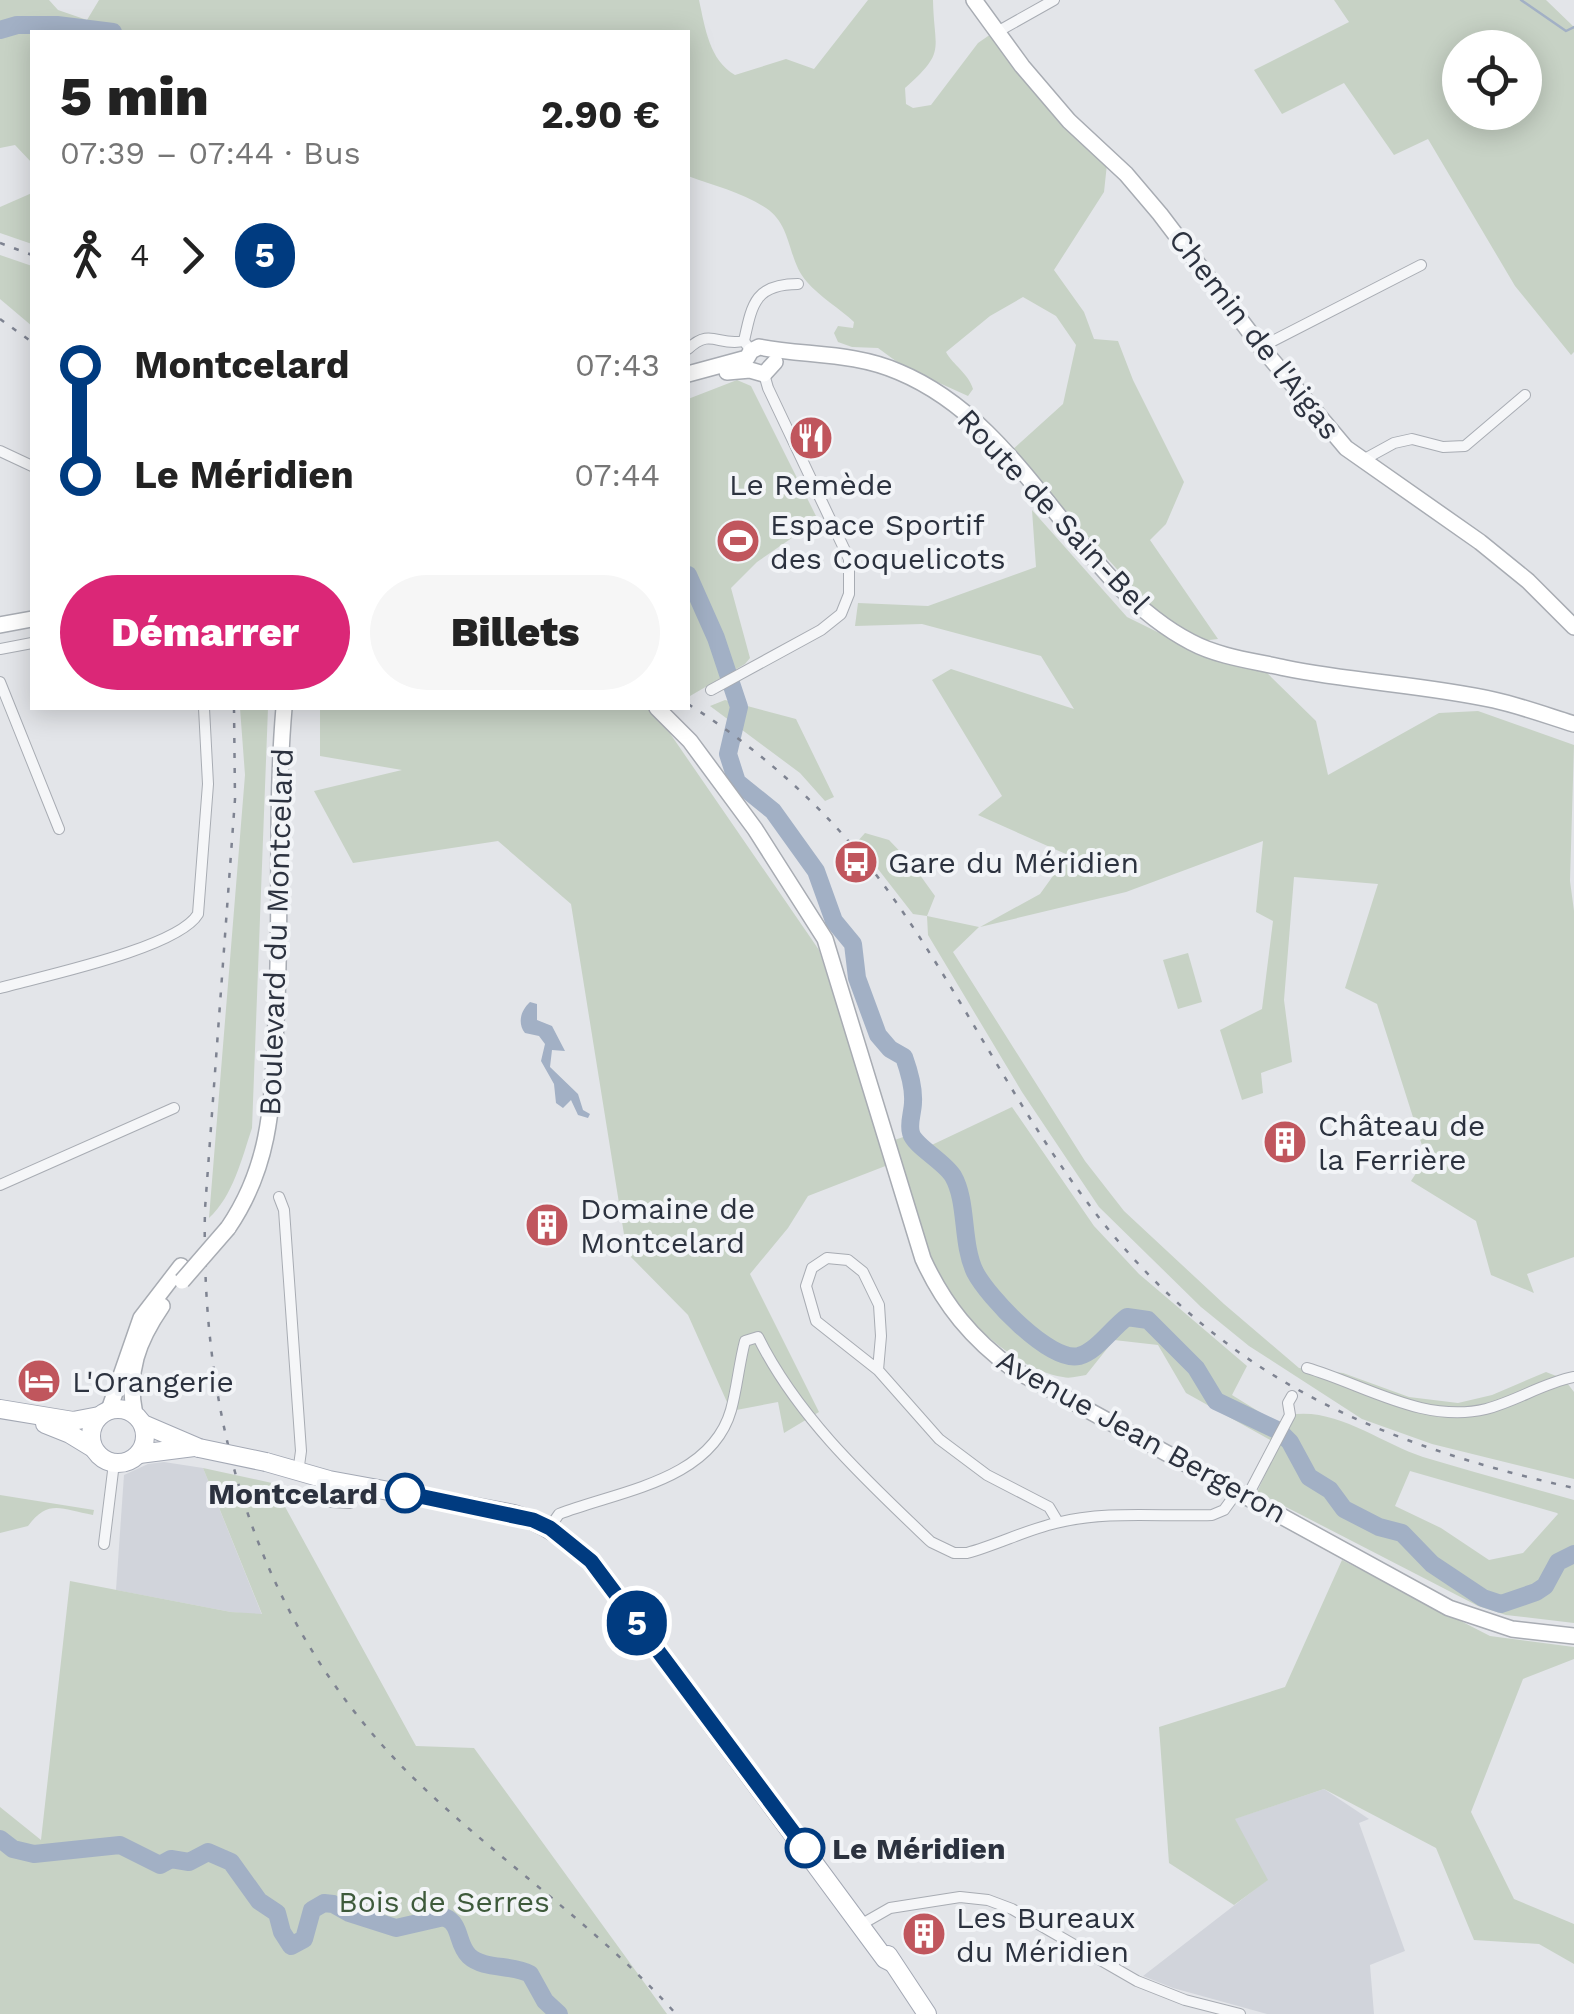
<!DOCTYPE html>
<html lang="fr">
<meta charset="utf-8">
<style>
:root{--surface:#fff;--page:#f6f6f6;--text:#222;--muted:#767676;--accent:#db2777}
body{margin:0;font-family:"Work Sans",sans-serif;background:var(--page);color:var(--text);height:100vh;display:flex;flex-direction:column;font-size:38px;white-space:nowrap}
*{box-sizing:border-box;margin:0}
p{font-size:32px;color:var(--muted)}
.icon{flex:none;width:55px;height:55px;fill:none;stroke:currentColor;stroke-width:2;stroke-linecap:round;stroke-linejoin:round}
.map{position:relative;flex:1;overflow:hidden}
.panel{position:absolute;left:30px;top:30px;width:660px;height:680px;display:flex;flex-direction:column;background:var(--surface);border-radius:0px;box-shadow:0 5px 25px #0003}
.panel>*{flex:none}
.badge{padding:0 20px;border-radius:32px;font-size:35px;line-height:65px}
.controls{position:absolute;left:1442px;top:30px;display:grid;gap:20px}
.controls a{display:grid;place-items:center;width:100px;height:100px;border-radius:50%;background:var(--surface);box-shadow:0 5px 25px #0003;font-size:50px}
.map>.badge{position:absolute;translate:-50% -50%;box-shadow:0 0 0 5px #fff}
.legs{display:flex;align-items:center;gap:15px;height:110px;padding:0 30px;font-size:32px}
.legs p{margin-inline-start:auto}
.overview{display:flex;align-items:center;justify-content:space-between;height:170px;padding:0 30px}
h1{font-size:55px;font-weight:800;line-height:75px}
.primary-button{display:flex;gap:20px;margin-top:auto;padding:20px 30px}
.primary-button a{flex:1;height:115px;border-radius:60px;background:var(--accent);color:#fff;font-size:40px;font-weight:800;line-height:115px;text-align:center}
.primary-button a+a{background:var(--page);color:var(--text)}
ul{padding:0 30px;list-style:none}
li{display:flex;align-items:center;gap:35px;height:110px;font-size:38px}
li i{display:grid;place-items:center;width:15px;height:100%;margin:0 12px;background:currentColor}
li i::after{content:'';width:25px;height:25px;margin:-12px;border:8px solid;border-radius:50%;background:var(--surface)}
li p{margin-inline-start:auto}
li:first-child i{background:linear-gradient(#0000 50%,currentColor 0)}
li:last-child i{background:linear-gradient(currentColor 50%,#0000 0)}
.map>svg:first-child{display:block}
.built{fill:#d1d4db}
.green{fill:#c7d2c5;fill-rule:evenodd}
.water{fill:#a2b0c5}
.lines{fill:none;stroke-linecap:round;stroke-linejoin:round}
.stream{stroke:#a2b0c5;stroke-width:2.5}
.river{stroke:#a2b0c5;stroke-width:18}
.street-casing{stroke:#a8acb3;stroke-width:12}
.secondary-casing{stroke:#a8acb3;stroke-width:18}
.primary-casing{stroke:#a3a8b4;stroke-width:20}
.street{stroke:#f5f6f8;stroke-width:10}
.secondary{stroke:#fff;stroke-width:15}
.primary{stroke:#fff;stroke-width:18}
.rail{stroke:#7e8391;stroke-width:2.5;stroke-dasharray:5 10;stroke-linecap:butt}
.secondary-bridge-casing{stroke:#a8acb3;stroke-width:18;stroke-linecap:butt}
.primary-bridge-casing{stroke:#a3a8b4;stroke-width:20;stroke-linecap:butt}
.secondary-bridge{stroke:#fff;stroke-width:15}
.primary-bridge{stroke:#fff;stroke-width:18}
.line-1-casing{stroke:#fff;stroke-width:22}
.line-1{stroke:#003b80;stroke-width:15}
.stop-1-dot{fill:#fff;stroke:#003b80;stroke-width:5}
.labels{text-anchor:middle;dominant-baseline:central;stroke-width:8;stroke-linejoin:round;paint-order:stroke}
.street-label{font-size:30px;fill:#2c323f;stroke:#f2f4f7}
.poi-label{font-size:30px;fill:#2c323f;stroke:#f2f4f7;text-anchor:start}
.stop-label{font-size:30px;font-weight:bold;fill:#2c323f;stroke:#f2f4f7;text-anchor:end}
.park-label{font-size:30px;fill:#3e5a3b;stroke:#f2f4f7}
</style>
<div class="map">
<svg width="1574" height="2014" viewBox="0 0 1574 2014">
<rect width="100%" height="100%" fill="#e3e5e9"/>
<g class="built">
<polygon points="164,1462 203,1468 262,1615 231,1612 116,1590 124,1475 148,1464"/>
<polygon points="1324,1789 1369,1819 1359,1823 1405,1951 1370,1965 1374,2014 1267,2014 1173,1988 1143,1976 1267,1880 1234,1819"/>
</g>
<g class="green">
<path d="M0 0H49L58 10 87 20 99 0H699C705 27 709 60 735 75L786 59 814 69 868 0H933C934 51 947 51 905 88L906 104 913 108 931 105 978 43 991 34 1107 164 1104 192 1054 270 1084 312 1094 339 1118 341 1133 380 1184 482 1166 524 1150 540 1218 639 1191 642 1150 606 1011 451 1063 404 1076 345 1056 316 1023 297 990 316 946 352C953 365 969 374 973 389L968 396 904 367 878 348 852 347 838 342 834 333 838 326 853 328 854 322C840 309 819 296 807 282 787 260 793 226 766 208 742 192 714 186 688 176V32H32V163L15 145 0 148Z"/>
<path d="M1334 0H1546L1574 27V352L1571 355 1515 286 1428 139 1394 155 1344 83 1282 114 1254 70 1349 22ZM1460 48H1525V112H1460Z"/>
<polygon points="32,193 32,244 0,233 0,207"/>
<polygon points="0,255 32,266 32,326 0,299"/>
<polygon points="737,380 751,386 818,520 757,562 731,588 750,658 745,664 690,696 688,693 688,399"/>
<polygon points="1032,510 1127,617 1200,653 1265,671 1316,721 1328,775 1439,713 1478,711 1574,745 1570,881 1574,911 1574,1257 1527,1274 1534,1293 1491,1275 1476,1221 1411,1181 1426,1158 1377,1004 1345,988 1378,884 1294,877 1284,1000 1292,1062 1261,1073 1263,1093 1242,1100 1220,1030 1262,1009 1273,921 1256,912 1263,841 1126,892 980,927 1040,894 1068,855 978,815 1002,796 932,680 951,669 1074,709 1041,656 922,624 855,626 858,603 928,606 1036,567"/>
<polygon points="725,700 796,719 834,797 825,801 800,773 710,706"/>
<path d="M240 708H268L252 1128C242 1158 233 1196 209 1218L245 775Z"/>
<polygon points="320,708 648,708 656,713 819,950 888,1165 808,1196 788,1228 750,1274 819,1412 784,1433 778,1402 731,1411 688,1315 627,1253 571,904 498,841 353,863 314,791 402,770 320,756"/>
<polygon points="865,833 889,840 912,864 935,896 927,916 979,927 953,952 1085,1161 1124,1211 1224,1304 1299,1368 1343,1373 1409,1397 1458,1403 1492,1395 1546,1372 1564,1379 1574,1392 1574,1479 1432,1444 1362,1419 1249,1346 1201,1307 1099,1207 1022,1092 928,935 927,916 913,914 857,842"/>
<polygon points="1188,953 1202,1002 1178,1009 1163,960"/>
<path d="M1012 1107 1094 1226 1139 1274 1247 1366 1232 1395 1282 1426 1290 1415C1336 1407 1380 1443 1423 1457 1473 1472 1524 1486 1574 1500V1623L1506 1615 1478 1606 1257 1492 1279 1445 1186 1393 1158 1345 1114 1340 1086 1375C1079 1376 1070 1379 1063 1377 1010 1369 950 1305 924 1261 909 1234 896 1174 886 1143L906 1136 919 1151ZM1410 1471 1557 1513 1558 1514 1523 1553 1489 1560 1441 1528 1395 1506Z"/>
<polygon points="203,1468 272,1483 416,1746 474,1748 667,2014 0,2014 0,1807 41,1840 70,1581 231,1612 262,1614"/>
<path d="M0 1495 94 1510 93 1515C62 1510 49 1498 28 1526L0 1533Z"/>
<polygon points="1342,1560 1490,1636 1574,1647 1574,1659 1523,1679 1471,1812 1514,1899 1574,1924 1574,1964 1539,1944 1474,1940 1436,1848 1324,1789 1235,1819 1268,1880 1234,1905 1169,1863 1159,1727 1285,1687"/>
</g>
<path class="water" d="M530 1002 537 1004V1020L552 1026 565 1051 552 1050 550 1067 578 1094 583 1110 590 1114 588 1118 578 1115 571 1100 563 1108 556 1103 554 1084 541 1061 545 1044 539 1036 525 1033C517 1023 521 1010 530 1002Z"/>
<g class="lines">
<polyline class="stream" points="1521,0 1566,31 1574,27"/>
<g class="river">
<polyline points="0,30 17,25 57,25 113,32"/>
<path d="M688 575 716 638 739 707 728 754 737 782 773 811 816 871 834 921 853 944 857 978 878 1035 890 1049 904 1057C909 1071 914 1087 913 1102 913 1112 908 1123 911 1133 914 1146 944 1161 953 1176 968 1202 961 1243 975 1272 988 1297 1050 1363 1079 1356 1097 1351 1112 1328 1127 1317L1148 1320 1196 1368 1216 1401 1279 1431 1290 1442 1309 1477 1330 1490 1344 1509 1379 1527 1402 1533 1432 1564 1483 1598 1501 1604 1536 1592 1545 1586 1558 1562 1574 1554"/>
<path d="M0 1839 13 1849 34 1854 120 1845 160 1865 171 1859 189 1862 208 1852 231 1862 259 1901 277 1913 282 1932 291 1946 304 1939 312 1910 324 1903 333 1904 349 1913 396 1928 444 1917C462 1924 456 1943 469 1956 484 1970 512 1964 530 1974L545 2001 559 2014"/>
</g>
<defs>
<g id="street">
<polyline points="997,32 1054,0"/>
<polyline points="1261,347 1421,265"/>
<path d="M688 349C711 327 718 347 744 341"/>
<path d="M751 351 744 341C752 304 755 284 798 284"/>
<polyline points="0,451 32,466"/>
<polyline points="1363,460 1394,443 1412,439 1443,447 1465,446 1525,395"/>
<polyline points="0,649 32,643"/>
<polyline points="0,682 59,829"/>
<polyline points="711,690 821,630 841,614 849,594 849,559 768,388 764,374"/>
<path d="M0 988C43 976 178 948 198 914L208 784 204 708"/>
<polyline points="0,1185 174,1108"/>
<polyline points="279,1197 284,1210 301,1451 298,1473"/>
<path d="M1307 1368C1365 1385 1424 1424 1486 1409 1517 1401 1543 1383 1574 1377"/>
<polyline points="878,1370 881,1336 879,1305 863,1272 848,1260 827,1258 812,1268 806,1286 816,1321 878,1370 939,1439 987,1475 1049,1507 1058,1522"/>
<polyline points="322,1478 321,1486 331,1502 350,1503 363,1485"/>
<polyline points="1247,1497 1290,1415 1288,1403 1292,1396"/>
<path d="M550 1527 559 1514C618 1491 711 1481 731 1410 737 1388 739 1364 745 1341L758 1337C798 1418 867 1481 931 1542L954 1553H967C997 1545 1026 1530 1056 1523 1107 1510 1160 1517 1212 1515L1224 1510 1237 1492"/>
<polyline points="104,1544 114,1463"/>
<polyline points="862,1924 890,1908 960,1897 988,1900 1012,1909 1137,1981 1185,2000 1240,2014"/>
</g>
<g id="secondary">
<polyline points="974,0 1022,66 1069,121 1126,174 1160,214 1261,347 1346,448 1480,542 1528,581 1574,627"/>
<polyline points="727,372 750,370 764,374 775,362"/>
<path d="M688 374 747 358 751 351 759 347C806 356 854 352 899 372 1028 426 1074 581 1191 642 1219 657 1254 661 1285 668 1354 682 1426 685 1494 700 1521 706 1548 716 1574 724"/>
<polyline points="0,625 32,619"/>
<path d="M657 708 690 741 755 829 825 939 923 1259C944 1305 972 1339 1013 1369L1449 1608 1512 1629 1574 1636"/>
<path d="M228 1228C273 1162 272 1098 276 1022 282 917 275 812 284 708"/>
<polyline points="109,1410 141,1318 181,1266"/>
<path d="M135 1415C126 1372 138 1341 162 1306"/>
</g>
<g id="primary">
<circle cx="118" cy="1436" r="27"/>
<polyline points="0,1409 73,1421 99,1416"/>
<polyline points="45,1424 70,1434 93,1448"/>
<polyline points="143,1424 199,1448"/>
<polyline points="139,1454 194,1447"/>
<path d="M266 1462 329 1480 514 1514C545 1523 566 1540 591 1561L885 1959 893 1963"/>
<polyline points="888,1955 927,2014"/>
</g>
</defs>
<use href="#street" class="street-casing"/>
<use href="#secondary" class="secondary-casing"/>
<use href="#primary" class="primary-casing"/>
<use href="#street" class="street"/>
<use href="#secondary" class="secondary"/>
<use href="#primary" class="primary"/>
<g class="rail">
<polyline points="0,243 32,255"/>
<polyline points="0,319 32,342"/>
<path d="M688 704C764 752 832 814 886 888 964 996 1020 1119 1104 1224 1230 1381 1383 1445 1574 1488"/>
<path d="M234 708 235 799 205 1209C200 1432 261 1636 428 1792 509 1868 602 1931 676 2014"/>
</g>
<defs>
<polyline id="secondary-bridge" points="182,1281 228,1228"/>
<polyline id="primary-bridge" points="199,1448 266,1462"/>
</defs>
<use href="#secondary-bridge" class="secondary-bridge-casing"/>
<use href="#primary-bridge" class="primary-bridge-casing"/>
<use href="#secondary-bridge" class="secondary-bridge"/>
<use href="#primary-bridge" class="primary-bridge"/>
</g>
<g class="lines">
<defs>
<polyline id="line-1" points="405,1493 533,1520 550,1528 591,1561 805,1848"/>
</defs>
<use href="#line-1" class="line-1-casing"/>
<use href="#line-1" class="line-1"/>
</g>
<defs>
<symbol id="restaurant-disc" viewBox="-11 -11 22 22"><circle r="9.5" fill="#c0565d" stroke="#f2f4f7"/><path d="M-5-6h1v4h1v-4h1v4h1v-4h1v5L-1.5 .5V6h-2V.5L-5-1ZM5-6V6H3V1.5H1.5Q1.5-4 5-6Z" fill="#fff"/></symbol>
<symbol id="stadium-disc" viewBox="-11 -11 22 22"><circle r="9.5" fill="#c0565d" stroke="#f2f4f7"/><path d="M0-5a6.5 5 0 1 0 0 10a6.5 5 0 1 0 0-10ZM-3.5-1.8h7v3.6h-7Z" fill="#fff"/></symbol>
<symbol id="bus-disc" viewBox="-11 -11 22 22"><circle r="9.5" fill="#c0565d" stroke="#f2f4f7"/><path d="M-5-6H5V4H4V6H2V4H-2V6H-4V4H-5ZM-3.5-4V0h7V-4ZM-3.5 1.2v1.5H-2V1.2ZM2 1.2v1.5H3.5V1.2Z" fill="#fff"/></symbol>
<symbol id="building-disc" viewBox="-11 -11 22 22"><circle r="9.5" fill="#c0565d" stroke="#f2f4f7"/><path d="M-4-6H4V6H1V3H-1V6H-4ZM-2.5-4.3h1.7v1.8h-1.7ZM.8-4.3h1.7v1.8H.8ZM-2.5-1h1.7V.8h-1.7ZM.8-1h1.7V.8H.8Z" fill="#fff"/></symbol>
<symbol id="hotel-disc" viewBox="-11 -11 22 22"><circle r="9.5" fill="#c0565d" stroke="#f2f4f7"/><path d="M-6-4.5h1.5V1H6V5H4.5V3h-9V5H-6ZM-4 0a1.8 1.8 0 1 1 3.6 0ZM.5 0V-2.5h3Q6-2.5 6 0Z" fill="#fff"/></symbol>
</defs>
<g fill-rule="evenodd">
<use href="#restaurant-disc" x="786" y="413" width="50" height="50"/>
<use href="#stadium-disc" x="713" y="516" width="50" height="50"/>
<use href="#bus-disc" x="831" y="837" width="50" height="50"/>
<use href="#building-disc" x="1260" y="1117" width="50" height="50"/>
<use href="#building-disc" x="522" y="1200" width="50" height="50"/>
<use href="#hotel-disc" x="14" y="1356" width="50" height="50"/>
<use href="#building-disc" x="899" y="1909" width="50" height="50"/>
</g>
<g class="stop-1-dot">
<circle cx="405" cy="1493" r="18"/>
<circle cx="805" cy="1848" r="18"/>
</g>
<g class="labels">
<g class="street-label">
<text transform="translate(1255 334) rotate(52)">Chemin de l'Aigas</text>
<text transform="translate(1054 511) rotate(47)">Route de Sain-Bel</text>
<text transform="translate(276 932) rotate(-88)">Boulevard du Montcelard</text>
<text transform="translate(1142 1436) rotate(29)">Avenue Jean Bergeron</text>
</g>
<g class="poi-label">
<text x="811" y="484" text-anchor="middle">Le Remède</text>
<text x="770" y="524">Espace Sportif<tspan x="770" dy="34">des Coquelicots</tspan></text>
<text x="888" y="862">Gare du Méridien</text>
<text x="1318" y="1125">Château de<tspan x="1318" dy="34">la Ferrière</tspan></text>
<text x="580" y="1208">Domaine de<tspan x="580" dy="34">Montcelard</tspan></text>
<text x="72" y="1381">L'Orangerie</text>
<text x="956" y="1917">Les Bureaux<tspan x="956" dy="34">du Méridien</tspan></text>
</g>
<g class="stop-label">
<text x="378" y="1493">Montcelard</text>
<text x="832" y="1848" text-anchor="start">Le Méridien</text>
</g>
<g class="park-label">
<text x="444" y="1901">Bois de Serres</text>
</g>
</g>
</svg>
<div class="controls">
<a><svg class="icon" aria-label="locate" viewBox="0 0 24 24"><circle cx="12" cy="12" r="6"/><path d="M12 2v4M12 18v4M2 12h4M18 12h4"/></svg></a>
</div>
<b class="badge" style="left:637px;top:1623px;background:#003b80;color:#fff">5</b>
<section class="panel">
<div class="overview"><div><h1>5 min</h1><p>07:39 – 07:44 · Bus</p></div><b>2.90 €</b></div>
<div class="legs"><svg class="icon" aria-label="walk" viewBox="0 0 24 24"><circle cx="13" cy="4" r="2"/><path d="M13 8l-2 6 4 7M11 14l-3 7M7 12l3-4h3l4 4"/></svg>4<svg class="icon" aria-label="forward" viewBox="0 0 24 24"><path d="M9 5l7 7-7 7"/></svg><b class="badge" style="background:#003b80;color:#fff">5</b></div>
<ul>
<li><i style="color:#003b80"></i><b>Montcelard</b><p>07:43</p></li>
<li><i style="color:#003b80"></i><b>Le Méridien</b><p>07:44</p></li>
</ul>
<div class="primary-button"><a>Démarrer</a><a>Billets</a></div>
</section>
</div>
